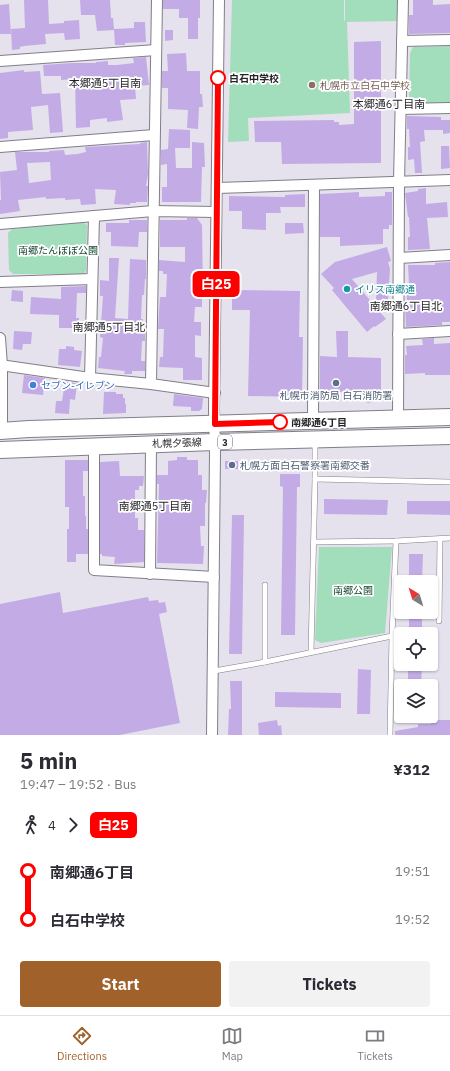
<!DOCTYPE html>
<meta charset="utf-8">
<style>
:root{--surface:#fff;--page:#f2f2f3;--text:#2b2b33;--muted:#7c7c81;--line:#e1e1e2;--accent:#a1612a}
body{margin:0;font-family:"IBM Plex Sans","Noto Sans JP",sans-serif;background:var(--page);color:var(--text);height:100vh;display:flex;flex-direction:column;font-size:15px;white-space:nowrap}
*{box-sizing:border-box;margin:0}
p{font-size:13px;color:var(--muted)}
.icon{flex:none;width:22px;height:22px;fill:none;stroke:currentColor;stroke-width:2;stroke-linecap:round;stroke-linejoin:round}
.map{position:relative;height:735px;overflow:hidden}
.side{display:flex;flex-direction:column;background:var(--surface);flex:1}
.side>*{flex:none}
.badge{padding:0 8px;border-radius:6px;font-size:14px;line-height:26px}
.needle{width:26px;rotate:322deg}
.tools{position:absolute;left:394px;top:575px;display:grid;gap:8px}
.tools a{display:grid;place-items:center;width:44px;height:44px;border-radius:4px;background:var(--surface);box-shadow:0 1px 3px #0004;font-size:20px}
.map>.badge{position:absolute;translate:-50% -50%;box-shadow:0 0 0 2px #fff}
.legs{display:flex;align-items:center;gap:6px;height:44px;padding:0 20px;font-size:13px}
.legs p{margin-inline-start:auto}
.summary{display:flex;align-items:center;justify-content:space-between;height:68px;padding:0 20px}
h1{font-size:22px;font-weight:800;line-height:30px}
.primary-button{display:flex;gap:8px;margin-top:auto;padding:8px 20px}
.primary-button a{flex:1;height:46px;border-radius:4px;background:var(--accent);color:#fff;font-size:16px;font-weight:800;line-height:46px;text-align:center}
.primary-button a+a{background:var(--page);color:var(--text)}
ul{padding:0 20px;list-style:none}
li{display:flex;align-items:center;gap:14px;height:48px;font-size:15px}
li i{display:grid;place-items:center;width:6px;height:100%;margin:0 5px;background:currentColor}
li i::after{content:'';width:10px;height:10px;margin:-5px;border:3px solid;border-radius:50%;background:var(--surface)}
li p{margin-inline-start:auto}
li:first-child i{background:linear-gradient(#0000 50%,currentColor 0)}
li:last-child i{background:linear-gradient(currentColor 50%,#0000 0)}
.tab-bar{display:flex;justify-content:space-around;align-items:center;height:56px;border-top:1px solid var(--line);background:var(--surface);font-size:11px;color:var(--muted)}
.tab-bar a{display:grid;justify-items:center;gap:2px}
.tab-bar .active{color:var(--accent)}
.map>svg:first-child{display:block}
.green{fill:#a3debc}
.building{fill:#c3ace5;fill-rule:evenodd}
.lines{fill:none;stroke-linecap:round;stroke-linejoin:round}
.lane-casing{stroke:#827e88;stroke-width:6}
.street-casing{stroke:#827e88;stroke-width:12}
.primary-casing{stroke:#827e88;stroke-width:18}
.lane{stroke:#fff;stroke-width:5}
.street{stroke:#fff;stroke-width:10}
.primary{stroke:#fff;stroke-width:16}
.line-1-casing{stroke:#fff;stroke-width:9}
.line-1{stroke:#f00;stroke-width:6}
.stop-1-dot{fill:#fff;stroke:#f00;stroke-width:2}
.education-dot{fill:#8d6e63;stroke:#fff;stroke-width:1.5}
.culture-dot{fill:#0f9aa8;stroke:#fff;stroke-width:1.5}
.service-dot{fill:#5c6f8a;stroke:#fff;stroke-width:1.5}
.shop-dot{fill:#3f7fe0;stroke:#fff;stroke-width:1.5}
.labels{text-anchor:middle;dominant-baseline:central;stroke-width:3.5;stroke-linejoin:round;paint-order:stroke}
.shield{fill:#fff;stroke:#666568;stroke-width:1}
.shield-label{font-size:9px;font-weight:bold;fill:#252327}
.stop-label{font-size:10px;font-weight:bold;fill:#252327;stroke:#fff;text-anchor:start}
.education-label{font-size:10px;fill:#785e54;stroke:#fff;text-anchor:start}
.park-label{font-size:10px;fill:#13452d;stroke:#fff}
.culture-label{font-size:10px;fill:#0d838f;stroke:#fff;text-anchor:start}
.shop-label{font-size:10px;fill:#366cbe;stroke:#fff;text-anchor:start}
.service-label{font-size:10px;fill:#4e5e75;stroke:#fff}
.street-label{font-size:10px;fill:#252327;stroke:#fff}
.neighbourhood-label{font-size:11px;fill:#252327;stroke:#fff}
</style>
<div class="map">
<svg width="450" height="735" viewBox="0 0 450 735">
<rect width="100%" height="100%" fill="#e5e1ed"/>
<g class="green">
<polygon points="232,0 344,0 344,21 345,20 345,0 399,0 399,21 347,22 350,113 248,118 249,141 228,142"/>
<polygon points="450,46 450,103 411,105 409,102 410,53 413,47"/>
<polygon points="83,222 87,225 86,270 84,274 13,274 9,270 8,233 12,229"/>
<polygon points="319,547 392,547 385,633 321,643 315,640"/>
</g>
<g class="building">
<polygon points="24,0 48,0 49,24 64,23 64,21 79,20 80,39 65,40 64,33 45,34 46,44 24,46 20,47 20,49 12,50 11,29 25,28"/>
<polygon points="80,0 110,0 111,18 113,18 114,29 134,28 134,22 145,22 146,42 125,43 125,45 115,45 114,30 97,31 95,15 81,15"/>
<polygon points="163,0 200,0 200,18 198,18 198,39 188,39 188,18 179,18 179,9 163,9"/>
<polygon points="413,0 433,0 433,5 450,4 450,33 409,34 409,15 413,15"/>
<polygon points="9,4 11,34 0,34 0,5"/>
<polygon points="165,30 173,30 173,40 165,41"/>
<polygon points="381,41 381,163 282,164 281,142 255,142 254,121 334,120 334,122 339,122 339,125 354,124 354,42"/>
<polygon points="186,53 187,71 200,71 200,94 202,94 203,107 199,107 198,129 187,128 188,110 168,109 168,88 162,88 162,71 168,71 167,54"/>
<polygon points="146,57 149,85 135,86 136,99 120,100 123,120 107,122 107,118 90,120 90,127 76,128 75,79 61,80 61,76 44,76 43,65 72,63 96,63 96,62 108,61 108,65 117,65 134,63 133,58"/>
<polygon points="24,70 24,72 40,71 42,94 60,93 63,132 50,133 48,105 31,107 33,130 8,132 8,138 0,139 0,73"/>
<polygon points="407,116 441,117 441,120 450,120 450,133 443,134 443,130 424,130 425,141 420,142 422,173 415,173 414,159 408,160 408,147 410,147 409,129 407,129"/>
<polygon points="169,129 190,130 190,148 175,148 176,168 192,168 192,142 204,143 205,167 202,167 201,202 162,202 162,187 167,187 167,164 161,165 161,150 168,149"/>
<path d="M147 142 148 174 146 186H148L147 202H136V203H130V205L114 204 116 190 95 189 96 204 81 205 80 199 65 200V198L46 199V197L18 200 20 211 0 214V200H1L0 172 17 170 15 152H49V151L64 150 65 155 77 154 86 152 85 147 140 144V143ZM50 162 51 180 29 183 27 163Z"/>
<polygon points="441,146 449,146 450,168 441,169"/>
<polygon points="426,188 426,204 447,202 448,217 427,218 430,249 408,250 408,237 410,237 409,217 408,217 405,193 418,191 418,189"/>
<polygon points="359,192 359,197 385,196 385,192 392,192 392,225 389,225 389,229 383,229 383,244 340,246 340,237 320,237 320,194"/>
<polygon points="305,194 305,207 280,207 281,213 266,213 266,230 242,229 242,211 229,211 229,196 285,197 285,195"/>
<polygon points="187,218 197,218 202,225 203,294 202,294 202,307 195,307 194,322 201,322 201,336 195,335 195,357 202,358 202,380 183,380 183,368 159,367 160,357 163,357 164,329 158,329 160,297 166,297 167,274 163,274 163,271 159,271 159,260 185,262 185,247 160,247 160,220 187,220"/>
<polygon points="129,220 147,220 147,232 139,232 138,247 111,246 111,232 106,232 106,223 129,223"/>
<polygon points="285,223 303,223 304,233 285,234"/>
<polygon points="387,247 391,261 388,262 390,269 388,301 376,300 377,272 352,279 386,319 375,327 374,326 367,332 332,290 334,288 321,274 335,262"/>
<polygon points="109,258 119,258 115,318 128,319 130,259 146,260 146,279 145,279 144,295 142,295 141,319 143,319 143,329 145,329 145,341 142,341 141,361 145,361 145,371 132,371 132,374 124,374 125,371 98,368 99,357 101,357 103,338 100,337 103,296 100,296 100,280 109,281"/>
<polygon points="450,262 450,322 442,322 442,325 406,327 405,301 407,301 406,286 409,285 408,265 435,265 435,263"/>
<polygon points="86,286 86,293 77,293 76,318 79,318 79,328 59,328 59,315 30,314 31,297 61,299 61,287"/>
<polygon points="12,290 23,291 23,302 11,301"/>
<polygon points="232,290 300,291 299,337 303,337 302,397 248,396 250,310 232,310"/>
<polygon points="14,331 32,332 31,344 23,344 22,350 13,349"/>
<polygon points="336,331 348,331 348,357 381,358 381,395 378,400 368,403 361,399 357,392 320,392 320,356 337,357"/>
<polygon points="434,338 434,344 450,343 450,375 425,375 425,373 405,374 405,355 407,355 406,346 423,345 422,339"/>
<polygon points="66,346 74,347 74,350 82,351 80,367 58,365 59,349 66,349"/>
<polygon points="24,375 45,378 43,395 22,393"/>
<polygon points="65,382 77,383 75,400 70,399 69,414 55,413 56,401 62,401"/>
<polygon points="104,392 116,392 116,394 123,394 123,398 125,398 125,404 126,404 126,413 103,414"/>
<polygon points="174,394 203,398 202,409 199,411 191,411 191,407 173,406"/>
<polygon points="177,457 187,457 187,460 198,460 198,475 202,475 202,490 207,490 206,503 205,503 205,526 200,526 201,546 204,546 203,564 157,563 159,484 157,484 157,475 168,475 168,461 177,460"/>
<polygon points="65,460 88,460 88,471 83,471 83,496 85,496 85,516 86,516 86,529 88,529 88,554 76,554 76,562 67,562 67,529 69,529 69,507 65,507"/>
<polygon points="119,461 120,476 144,476 143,486 139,486 139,490 135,490 135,518 138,518 138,530 144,530 144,562 114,564 115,557 102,556 102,554 100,554 100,462"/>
<rect x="225" y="461" width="13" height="8"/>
<polygon points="280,474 300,474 300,487 297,487 295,635 281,635 283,487 280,486"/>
<polygon points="324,499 388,500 387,515 324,514"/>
<polygon points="407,501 450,501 450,515 407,514"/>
<polygon points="232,515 244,515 242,654 229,654"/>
<polygon points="409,554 423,554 422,582 409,582"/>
<polygon points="60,592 63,613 148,597 149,601 158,600 159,603 165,602 167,612 159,614 180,723 120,735 0,735 0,604"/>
<rect x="409" y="612" width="13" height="22"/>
<polygon points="408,664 422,664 421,686 408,686"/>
<polygon points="358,669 371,670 370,714 357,714"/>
<polygon points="230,681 242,681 242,735 228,735 229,709 231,709"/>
<polygon points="275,692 341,693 341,708 275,707"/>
<polygon points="277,720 278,726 281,725 282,735 259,735 258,723"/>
<polygon points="431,720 450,720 450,735 395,735 395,731 418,727 418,724 431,724"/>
</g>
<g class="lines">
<defs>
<g id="lane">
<polyline points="315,479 450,482"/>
<polyline points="314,542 396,541 450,538"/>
<polyline points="265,585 265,662"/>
<polyline points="439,621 440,539"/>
<polyline points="311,652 315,479 315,441"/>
<polyline points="214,671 265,662 392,636"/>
<polyline points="390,735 392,636 396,541"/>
</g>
<g id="street">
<polyline points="402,41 450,40"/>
<polyline points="0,61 156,50"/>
<polyline points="401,109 450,108"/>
<polyline points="0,147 154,135"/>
<polyline points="217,188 450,180"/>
<polyline points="0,224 153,211 216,212"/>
<polyline points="399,258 450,255"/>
<polyline points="0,282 92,279"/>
<polyline points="398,334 450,331"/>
<polyline points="0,338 2,366 2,431"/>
<polyline points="0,365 90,378 151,384 215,393"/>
<polyline points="90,378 94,216"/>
<polyline points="151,384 157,0"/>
<polyline points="398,418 399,182 403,0"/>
<polyline points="313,421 314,185"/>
<polyline points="94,446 94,570 214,577"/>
<polyline points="150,574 151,445"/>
<polyline points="212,735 215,454 214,409 219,0"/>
</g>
<g id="primary">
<polyline points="0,431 29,429 450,417"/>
<polyline points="0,450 215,442 450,436"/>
</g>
</defs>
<use href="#lane" class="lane-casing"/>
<use href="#street" class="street-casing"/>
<use href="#primary" class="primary-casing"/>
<use href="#lane" class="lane"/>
<use href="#street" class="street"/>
<use href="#primary" class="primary"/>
</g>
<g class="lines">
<defs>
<polyline id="line-1" points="218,78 215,424 280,422"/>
</defs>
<use href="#line-1" class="line-1-casing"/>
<use href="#line-1" class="line-1"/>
</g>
<g class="stop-1-dot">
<circle cx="218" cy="78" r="7"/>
<circle cx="280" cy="422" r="7"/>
</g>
<circle class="education-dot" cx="312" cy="85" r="4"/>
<circle class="culture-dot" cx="347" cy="289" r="4"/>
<g class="service-dot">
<circle cx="336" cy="383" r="4"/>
<circle cx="232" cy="465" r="4"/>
</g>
<circle class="shop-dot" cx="33" cy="385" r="4"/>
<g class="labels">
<rect class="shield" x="218" y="435" width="14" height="14" rx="3"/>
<g class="shield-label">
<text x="225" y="442">3</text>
</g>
<g class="stop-label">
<text x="229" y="78">白石中学校</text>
<text x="291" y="422">南郷通6丁目</text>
</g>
<g class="education-label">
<text x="320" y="85">札幌市立白石中学校</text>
</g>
<g class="park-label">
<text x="58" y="250">南郷たんぽぽ公園</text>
<text x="353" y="590">南郷公園</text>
</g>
<g class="culture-label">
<text x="355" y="289">イリス南郷通</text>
</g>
<g class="shop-label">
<text x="41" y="385">セブン-イレブン</text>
</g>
<g class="service-label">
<text x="336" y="395">札幌市消防局 白石消防署</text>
<text x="240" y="465" text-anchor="start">札幌方面白石警察署南郷交番</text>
</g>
<g class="street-label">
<text transform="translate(177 443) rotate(-2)">札幌夕張線</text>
</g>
<g class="neighbourhood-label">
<text x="105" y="83">本郷通5丁目南</text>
<text x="389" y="104">本郷通6丁目南</text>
<text x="406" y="306">南郷通6丁目北</text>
<text x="109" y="327">南郷通5丁目北</text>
<text x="155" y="506">南郷通5丁目南</text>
</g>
</g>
</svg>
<div class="tools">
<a><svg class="needle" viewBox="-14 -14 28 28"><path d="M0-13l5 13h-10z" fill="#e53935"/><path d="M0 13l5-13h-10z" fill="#7c7c81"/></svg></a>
<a><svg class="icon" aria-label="locate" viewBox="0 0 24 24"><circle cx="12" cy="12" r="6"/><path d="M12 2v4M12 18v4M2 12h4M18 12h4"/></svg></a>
<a><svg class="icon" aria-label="layers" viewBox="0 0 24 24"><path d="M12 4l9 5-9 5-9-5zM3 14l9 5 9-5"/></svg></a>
</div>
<b class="badge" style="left:216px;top:284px;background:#f00;color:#fff">白25</b>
</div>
<section class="side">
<div class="summary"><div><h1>5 min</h1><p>19:47 – 19:52 · Bus</p></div><b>¥312</b></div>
<div class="legs"><svg class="icon" aria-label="walk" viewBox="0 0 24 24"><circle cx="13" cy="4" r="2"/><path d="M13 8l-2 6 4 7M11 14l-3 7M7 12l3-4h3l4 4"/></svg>4<svg class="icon" aria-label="forward" viewBox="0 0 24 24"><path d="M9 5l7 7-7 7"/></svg><b class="badge" style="background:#f00;color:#fff">白25</b></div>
<ul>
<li><i style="color:#f00"></i><b>南郷通6丁目</b><p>19:51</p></li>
<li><i style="color:#f00"></i><b>白石中学校</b><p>19:52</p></li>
</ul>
<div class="primary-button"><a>Start</a><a>Tickets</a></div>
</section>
<nav class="tab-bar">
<a class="active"><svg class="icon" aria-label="directions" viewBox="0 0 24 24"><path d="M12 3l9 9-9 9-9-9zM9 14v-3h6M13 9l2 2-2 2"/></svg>Directions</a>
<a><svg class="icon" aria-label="map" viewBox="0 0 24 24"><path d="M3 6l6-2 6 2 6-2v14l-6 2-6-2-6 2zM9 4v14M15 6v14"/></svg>Map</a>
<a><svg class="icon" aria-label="tickets" viewBox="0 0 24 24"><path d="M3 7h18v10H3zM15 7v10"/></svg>Tickets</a>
</nav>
